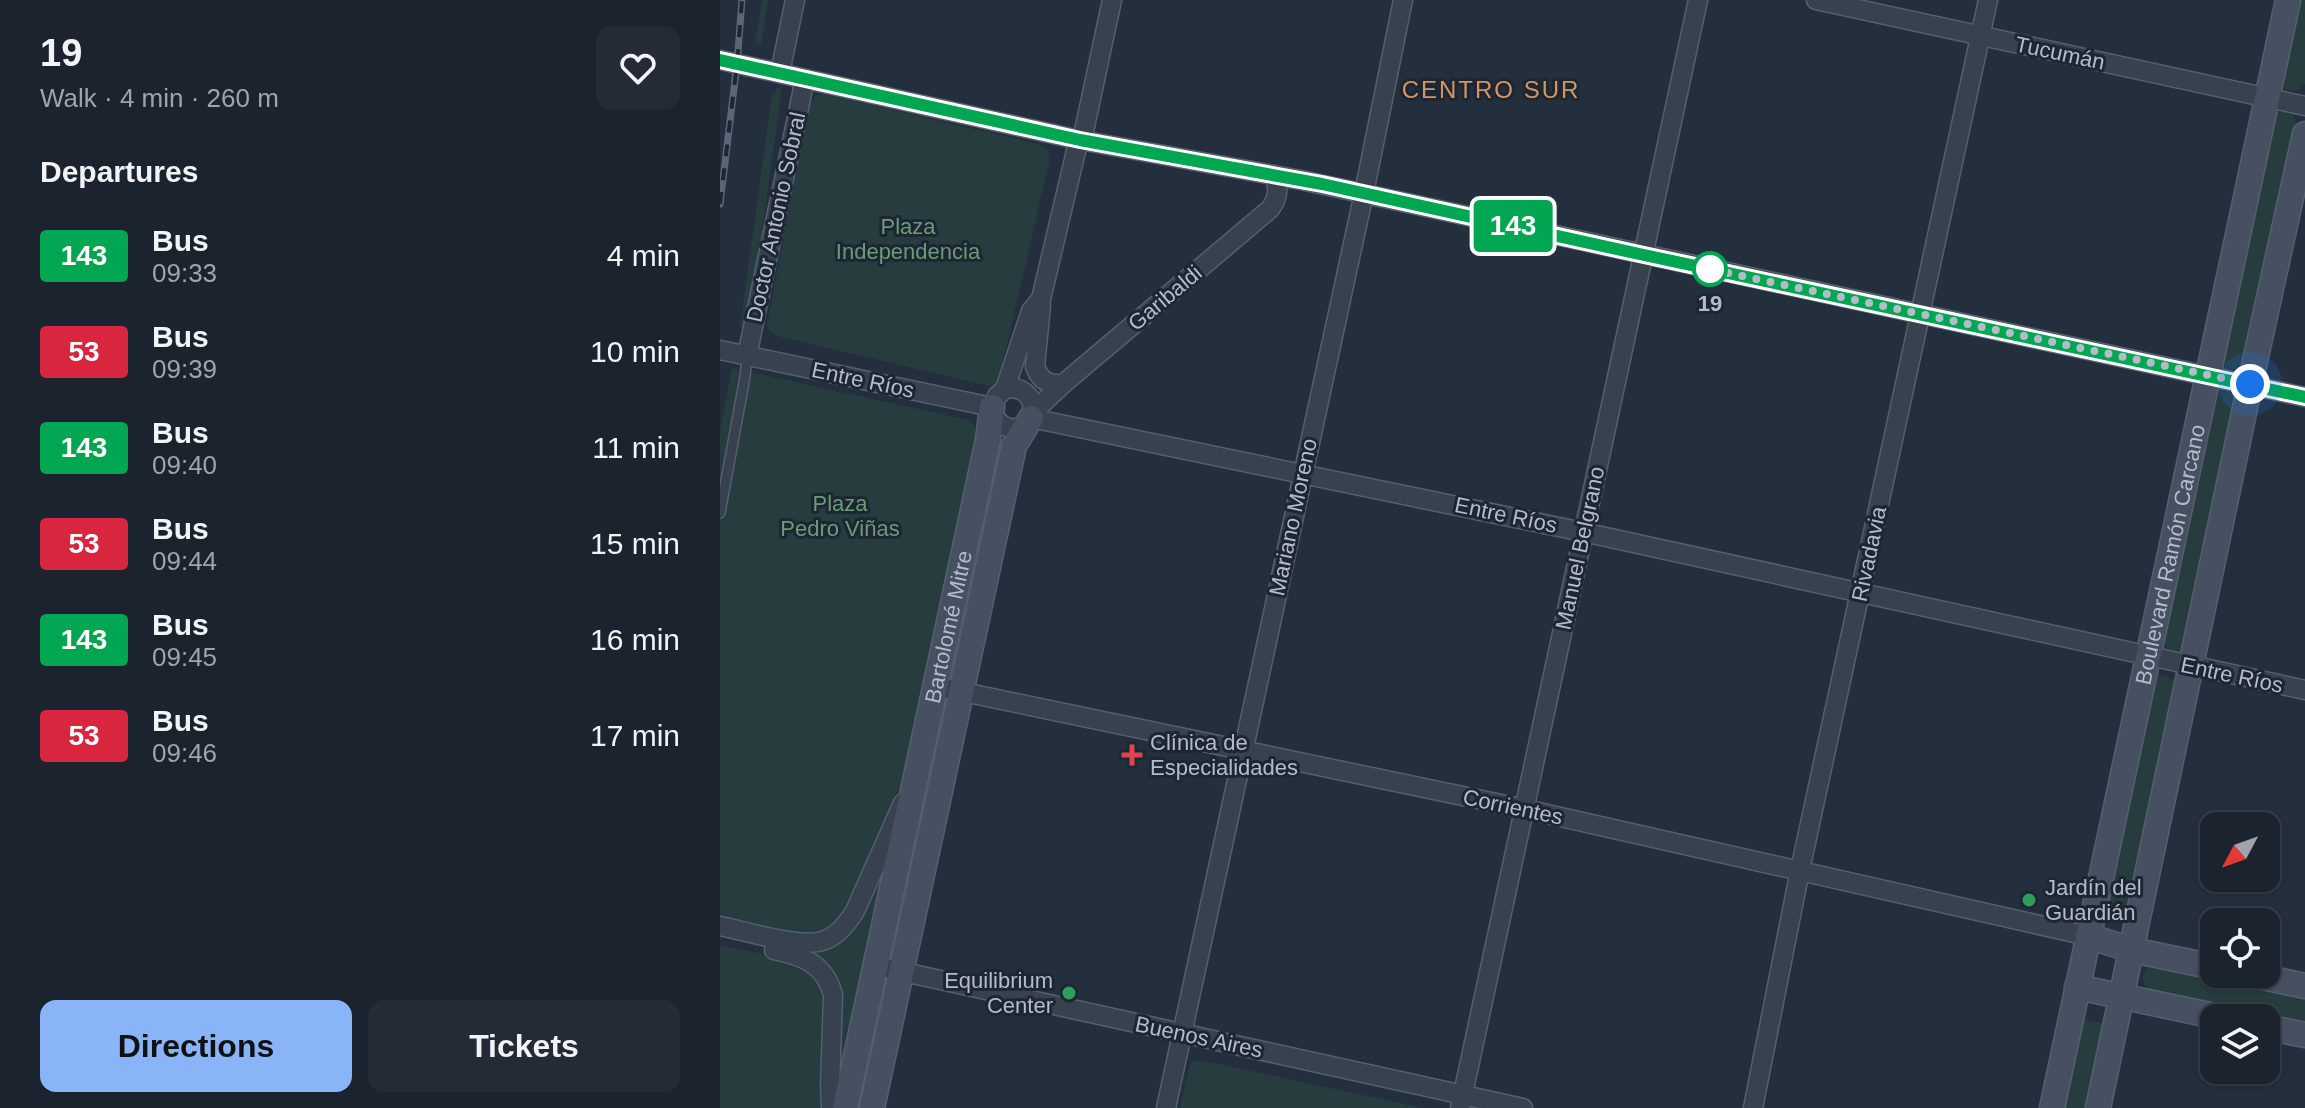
<!DOCTYPE html>
<meta charset="utf-8">
<style>
:root{--surface:#1b232e;--page:#242b36;--text:#f1f3f6;--muted:#a0a4aa;--line:#39404a;--accent:#8ab4f8}
body{margin:0;font-family:Helvetica,sans-serif;background:var(--page);color:var(--text);height:100vh;display:flex;flex-direction:column;font-size:30px;white-space:nowrap}
*{box-sizing:border-box;margin:0}
p{font-size:26px;color:var(--muted)}
.icon{flex:none;width:44px;height:44px;fill:none;stroke:currentColor;stroke-width:2;stroke-linecap:round;stroke-linejoin:round}
.map{position:relative;flex:1;overflow:hidden}
.details{display:flex;flex-direction:column;background:var(--surface);width:720px}
.details>*{flex:none}
.badge{padding:0 16px;border-radius:6px;font-size:28px;line-height:52px}
.needle{width:52px;rotate:229deg}
.controls{position:absolute;left:1480px;top:812px;display:grid;gap:16px}
.controls a{display:grid;place-items:center;width:80px;height:80px;border-radius:16px;background:var(--surface);box-shadow:0 2px 6px #0004,0 0 0 2px var(--line);font-size:40px}
.you{position:absolute;width:40px;height:40px;margin:-20px;border:6px solid #fff;border-radius:50%;background:#1a73e8;box-shadow:0 0 0 12px #1a73e833}
.map>.badge{position:absolute;translate:-50% -50%;box-shadow:0 0 0 4px #fff}
h2{padding:0 40px;font-size:30px;line-height:72px}
.round{display:grid;place-items:center;flex:none;width:84px;height:84px;border-radius:16px;background:var(--page)}
.head{display:flex;align-items:center;justify-content:space-between;height:136px;padding:0 40px}
h1{font-size:38px;font-weight:700;line-height:60px}
.cta{display:flex;gap:16px;margin-top:auto;padding:16px 40px}
.cta a{flex:1;height:92px;border-radius:16px;background:var(--accent);color:#111;font-size:32px;font-weight:700;line-height:92px;text-align:center}
.cta a+a{background:var(--page);color:var(--text)}
ul{padding:0;list-style:none}
li{display:flex;align-items:center;gap:24px;height:96px;padding:0 40px}
li div{flex:1}
li b{display:block;font-size:30px}
li em{font-style:normal}
li .badge{min-width:88px;font-weight:700;text-align:center}
main{display:flex;flex:1;min-height:0}
.map>svg:first-child{display:block}
.green{fill:#263c3f}
.lines{fill:none;stroke-linecap:round;stroke-linejoin:round}
.service-casing{stroke:#565f6c;stroke-width:12}
.minor-casing{stroke:#565f6c;stroke-width:21}
.secondary-casing{stroke:#565f6c;stroke-width:27}
.service{stroke:#38414e;stroke-width:9}
.minor{stroke:#38414e;stroke-width:18}
.secondary{stroke:#465061;stroke-width:24}
.rail-casing{stroke:#5a6575;stroke-width:7}
.rail{stroke:#1d2633;stroke-width:4;stroke-dasharray:12;stroke-linecap:butt}
.line-casing{stroke:#fff;stroke-width:18}
.line{stroke:#00a651;stroke-width:12}
.walk{stroke:#b4bcc9;stroke-width:8;stroke-dasharray:0 14.4}
.stop-dot{fill:#fff;stroke:#00a651;stroke-width:4}
.health-dot{fill:#e0444e;stroke:#1d2633;stroke-width:3}
.leisure-dot{fill:#2e9e5b;stroke:#1d2633;stroke-width:3}
.labels{text-anchor:middle;dominant-baseline:central;stroke-width:6;stroke-linejoin:round;paint-order:stroke}
.street-label{font-size:22px;fill:#b4bcc9;stroke:#1d2633}
.park-label{font-size:22px;fill:#6b9a76;stroke:#1d2633}
.stop-label{font-size:22px;font-weight:bold;fill:#b4bcc9;stroke:#1d2633}
.poi-label{font-size:22px;fill:#b4bcc9;stroke:#1d2633;text-anchor:start}
.neighbourhood-label{font-size:24px;letter-spacing:2px;fill:#d59563;stroke:#1d2633}
</style>
<main>
<section class="details">
<div class="head"><div><h1>19</h1><p>Walk · 4 min · 260 m</p></div><a class="round"><svg class="icon" aria-label="heart" viewBox="0 0 24 24"><path d="M12 20l-8-8c-3-5 5-10 8-4 3-6 11-1 8 4z"/></svg></a></div>
<h2>Departures</h2>
<ul>
<li><span class="badge" style="background:#00a651;color:#fff">143</span><div><b>Bus</b><p>09:33</p></div><em>4 min</em></li>
<li><span class="badge" style="background:#d7263d;color:#fff">53</span><div><b>Bus</b><p>09:39</p></div><em>10 min</em></li>
<li><span class="badge" style="background:#00a651;color:#fff">143</span><div><b>Bus</b><p>09:40</p></div><em>11 min</em></li>
<li><span class="badge" style="background:#d7263d;color:#fff">53</span><div><b>Bus</b><p>09:44</p></div><em>15 min</em></li>
<li><span class="badge" style="background:#00a651;color:#fff">143</span><div><b>Bus</b><p>09:45</p></div><em>16 min</em></li>
<li><span class="badge" style="background:#d7263d;color:#fff">53</span><div><b>Bus</b><p>09:46</p></div><em>17 min</em></li>
</ul>
<div class="cta"><a>Directions</a><a>Tickets</a></div>
</section>
<div class="map">
<svg width="1585" height="1108" viewBox="0 0 1585 1108">
<rect width="100%" height="100%" fill="#242f3e"/>
<g class="green">
<polygon points="42,0 48,0 41,45 35,44"/>
<path d="M1578 0H1585V84C1579 92 1573 93 1564 88L1561 79Z"/>
<polygon points="56,88 62,89 27,336 24,327 20,327 52,94 55,94"/>
<polygon points="103,94 318,144 328,150 330,158 279,380 276,385 269,386 57,336 50,332 47,324 90,104 95,96"/>
<path d="M1563 112 1574 116 1576 126 1526 364C1519 373 1508 370 1501 362L1555 114Z"/>
<polygon points="12,368 248,420 258,430 192,754 157,846 128,911 111,930 86,936 0,918 0,432"/>
<path d="M1504 390 1511 392 1517 396 1464 647C1456 653 1447 651 1442 642L1496 392Z"/>
<polygon points="271,463 282,465 236,661 231,659"/>
<polygon points="1443,675 1456,681 1406,923 1394,924 1383,917 1436,677"/>
<polygon points="223,718 226,722 177,942 172,941 219,719"/>
<polygon points="170,847 116,1101 118,997 86,952 101,947"/>
<polygon points="0,945 77,961 104,984 106,1108 0,1108"/>
<polygon points="1435,965 1585,996 1585,1023 1432,991 1424,984 1423,976 1427,969"/>
<polygon points="161,996 166,999 144,1108 133,1108"/>
<polygon points="1360,1018 1386,1024 1368,1108 1340,1108"/>
<polygon points="480,1060 703,1108 704,1108 460,1108 470,1064 473,1061"/>
</g>
<g class="lines">
<defs>
<polyline id="service" points="0,513 25,377 27,356"/>
<g id="minor">
<polyline points="1096,0 1585,106"/>
<polyline points="0,60 360,140 581,180 1585,397"/>
<polyline points="60,73 75,0"/>
<path d="M321 305 315 367C321 381 328 385 343 384"/>
<path d="M0 350 272 407C276 429 297 436 311 418L863 532 1585 690"/>
<polyline points="27,356 85,79"/>
<path d="M285 389C304 385 317 399 311 418"/>
<polyline points="272,407 277,396 285,389 311,311 321,299 356,151 364,131 392,0"/>
<path d="M313 412 343 384 550 209C559 197 558 189 555 175"/>
<polyline points="229,689 805,809 1368,936"/>
<path d="M0 926C26 931 78 948 102 941 117 937 127 924 135 911L183 803"/>
<path d="M54 950C83 956 105 964 113 995L110 1085 111 1108"/>
<polyline points="170,969 803,1108"/>
<polyline points="446,1108 644,193 683,0"/>
<polyline points="740,1108 978,0"/>
<polyline points="1033,1108 1080,870 1268,0"/>
</g>
<g id="secondary">
<polyline points="1368,936 1412,950 1494,967"/>
<polyline points="1529,974 1585,986"/>
<polyline points="1357,987 1504,1018"/>
<polyline points="1546,1027 1585,1035"/>
<path id="s1" d="M125 1108 268 440 272 407"/>
<polyline points="152,1108 294,446 311,418"/>
<path id="s2" d="M1332 1108 1568 0"/>
<polyline points="1378,1108 1530,384 1585,134"/>
</g>
</defs>
<use href="#service" class="service-casing"/>
<use href="#minor" class="minor-casing"/>
<use href="#secondary" class="secondary-casing"/>
<use href="#service" class="service"/>
<use href="#minor" class="minor"/>
<use href="#secondary" class="secondary"/>
<defs>
<polyline id="rail" points="0,204 17,64 22,0"/>
</defs>
<use href="#rail" class="rail-casing"/>
<use href="#rail" class="rail"/>
</g>
<g class="lines">
<defs>
<polyline id="line" points="0,60 360,140 602,184 924,255 1585,397"/>
</defs>
<use href="#line" class="line-casing"/>
<use href="#line" class="line"/>
<polyline class="walk" points="990,269 985,268 1530,384"/>
</g>
<circle class="stop-dot" cx="990" cy="269" r="16"/>
<path class="health-dot" d="M408 743h8v8h8v8h-8v8h-8v-8h-8v-8h8z"/>
<g class="leisure-dot">
<circle cx="1309" cy="900" r="8"/>
<circle cx="349" cy="993" r="8"/>
</g>
<g class="labels">
<g class="street-label">
<text transform="translate(1340 53) rotate(12)">Tucumán</text>
<text transform="translate(56 217) rotate(-78)">Doctor Antonio Sobral</text>
<text transform="translate(445 298) rotate(-40)">Garibaldi</text>
<text transform="translate(143 380) rotate(12)">Entre Ríos</text>
<text transform="translate(786 515) rotate(12)">Entre Ríos</text>
<text transform="translate(573 517) rotate(-78)">Mariano Moreno</text>
<text transform="translate(860 548) rotate(-78)">Manuel Belgrano</text>
<text transform="translate(1149 554) rotate(-78)">Rivadavia</text>
<text stroke="none"><textPath href="#s2" startOffset="566">Boulevard Ramón Carcano</textPath></text>
<text stroke="none"><textPath href="#s1" startOffset="492">Bartolomé Mitre</textPath></text>
<text transform="translate(1512 675) rotate(12)">Entre Ríos</text>
<text transform="translate(793 807) rotate(12)">Corrientes</text>
<text transform="translate(479 1037) rotate(12)">Buenos Aires</text>
</g>
<g class="park-label">
<text x="188" y="226">Plaza<tspan x="188" dy="25">Independencia</tspan></text>
<text x="120" y="503">Plaza<tspan x="120" dy="25">Pedro Viñas</tspan></text>
</g>
<g class="stop-label">
<text x="990" y="303">19</text>
</g>
<g class="poi-label">
<text x="430" y="742">Clínica de<tspan x="430" dy="25">Especialidades</tspan></text>
<text x="1325" y="887">Jardín del<tspan x="1325" dy="25">Guardián</tspan></text>
<text x="333" y="980" text-anchor="end">Equilibrium<tspan x="333" dy="25">Center</tspan></text>
</g>
<g class="neighbourhood-label">
<text x="771" y="89">CENTRO SUR</text>
</g>
</g>
</svg>
<div class="controls">
<a><svg class="needle" viewBox="-14 -14 28 28"><path d="M0-13l5 13h-10z" fill="#e53935"/><path d="M0 13l5-13h-10z" fill="#a0a4aa"/></svg></a>
<a><svg class="icon" aria-label="locate" viewBox="0 0 24 24"><circle cx="12" cy="12" r="6"/><path d="M12 2v4M12 18v4M2 12h4M18 12h4"/></svg></a>
<a><svg class="icon" aria-label="layers" viewBox="0 0 24 24"><path d="M12 4l9 5-9 5-9-5zM3 14l9 5 9-5"/></svg></a>
</div>
<div class="you" style="left:1530px;top:384px"></div>
<b class="badge" style="left:793px;top:226px;background:#00a651;color:#fff">143</b>
</div>
</main>
